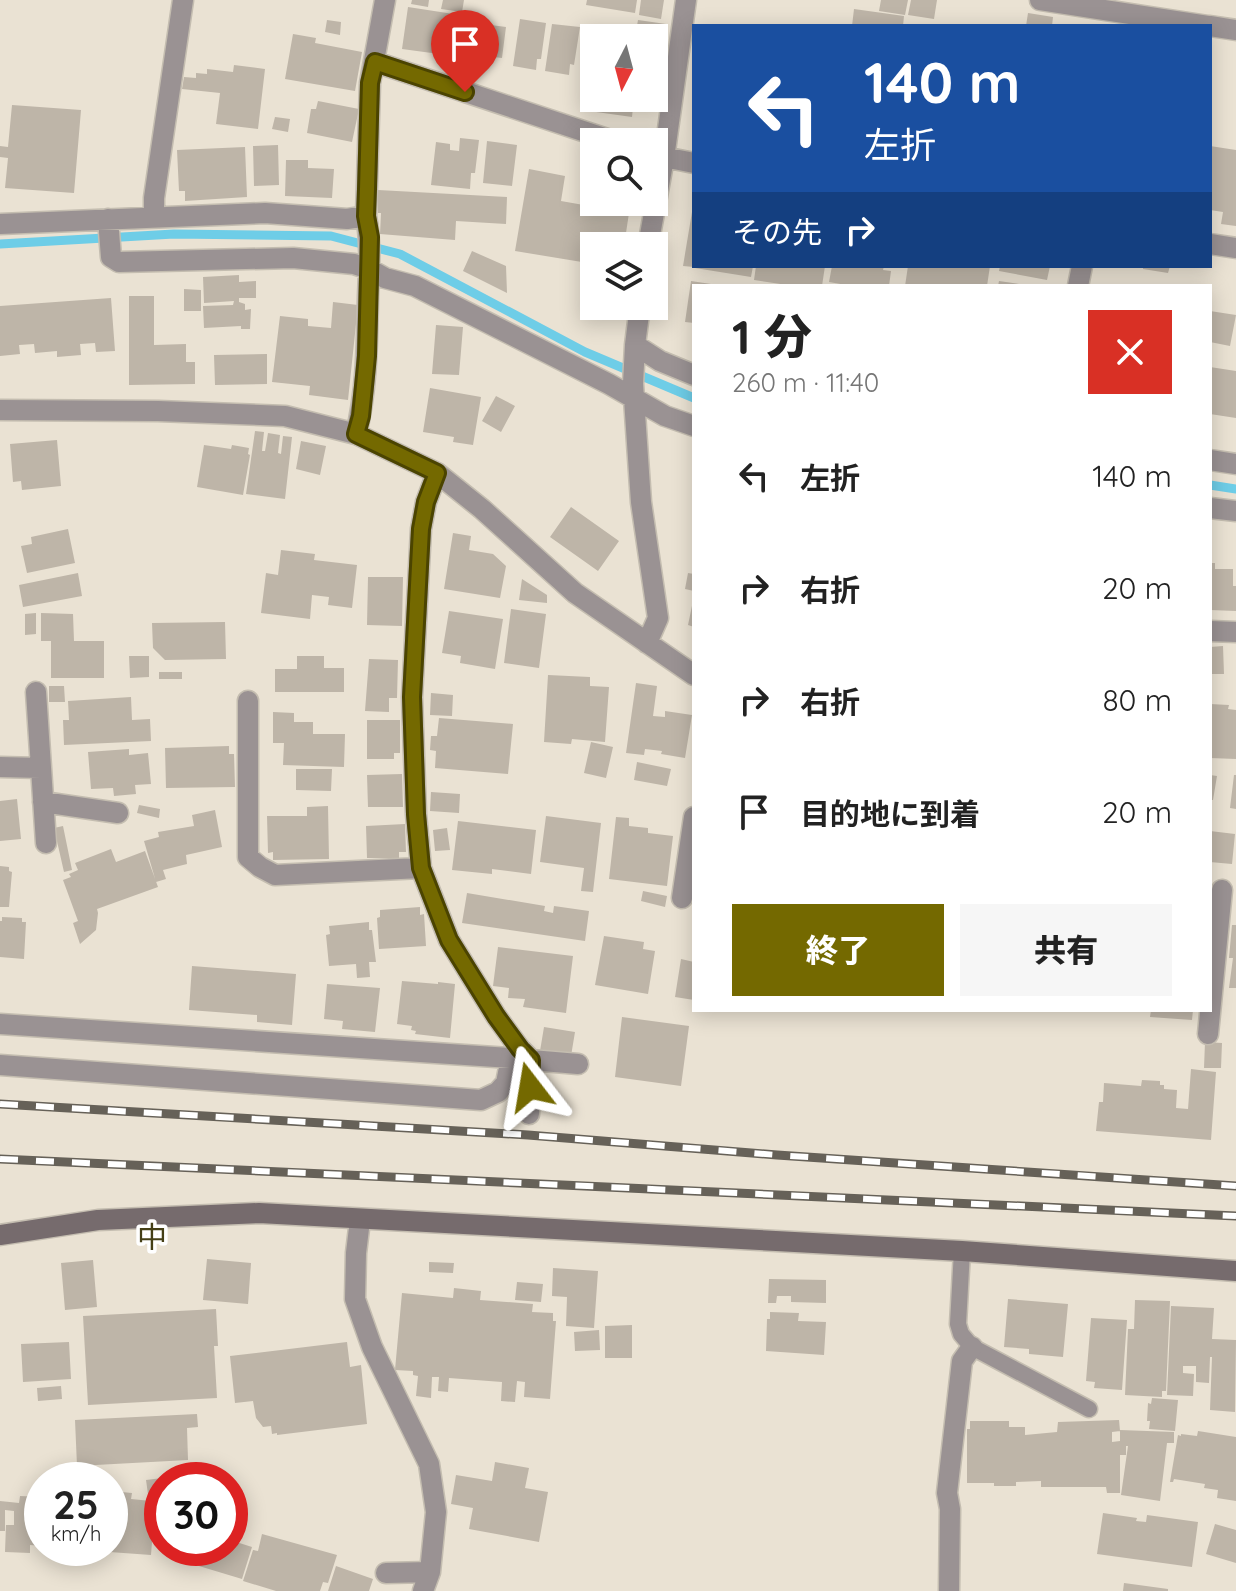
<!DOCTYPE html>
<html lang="ja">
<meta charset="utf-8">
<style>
body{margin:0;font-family:Quicksand,"Noto Sans JP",sans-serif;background:#f6f6f6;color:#222;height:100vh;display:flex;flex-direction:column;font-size:30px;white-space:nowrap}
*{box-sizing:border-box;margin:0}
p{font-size:26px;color:#767676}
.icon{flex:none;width:44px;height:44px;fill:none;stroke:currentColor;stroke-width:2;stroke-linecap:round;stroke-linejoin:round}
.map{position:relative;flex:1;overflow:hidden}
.details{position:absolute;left:692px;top:284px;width:520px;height:728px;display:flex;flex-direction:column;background:#fff;border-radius:0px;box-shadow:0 4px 20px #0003}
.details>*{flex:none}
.hud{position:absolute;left:692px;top:24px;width:520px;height:244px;border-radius:0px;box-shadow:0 4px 20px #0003;background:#1a4fa0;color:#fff;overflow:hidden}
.needle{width:52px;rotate:186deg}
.controls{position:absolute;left:580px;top:24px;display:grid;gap:16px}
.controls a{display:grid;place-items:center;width:88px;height:88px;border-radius:0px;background:#fff;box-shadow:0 4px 20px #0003;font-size:40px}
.speed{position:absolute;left:24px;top:1462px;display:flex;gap:16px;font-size:40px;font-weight:700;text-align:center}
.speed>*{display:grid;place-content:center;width:104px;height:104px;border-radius:50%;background:#fff;box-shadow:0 4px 20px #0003;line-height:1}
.speed small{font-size:20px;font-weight:400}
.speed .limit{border:12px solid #d22;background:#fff;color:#111}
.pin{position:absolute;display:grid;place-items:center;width:68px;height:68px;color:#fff;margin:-82px -34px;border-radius:50% 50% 50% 0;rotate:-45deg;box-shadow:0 0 8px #0007}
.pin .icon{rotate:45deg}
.me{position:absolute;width:88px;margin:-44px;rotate:346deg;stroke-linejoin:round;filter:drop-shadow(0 0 6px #0008)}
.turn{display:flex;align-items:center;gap:28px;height:168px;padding:0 40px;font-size:36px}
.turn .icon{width:104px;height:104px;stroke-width:2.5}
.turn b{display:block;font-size:56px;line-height:68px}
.then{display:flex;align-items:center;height:76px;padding:0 40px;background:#0003;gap:16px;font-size:30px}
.round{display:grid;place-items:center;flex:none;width:84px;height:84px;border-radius:0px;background:#f6f6f6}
.summary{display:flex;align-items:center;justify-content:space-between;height:136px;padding:0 40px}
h1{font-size:48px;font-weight:800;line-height:60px}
.action{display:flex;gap:16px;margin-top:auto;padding:16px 40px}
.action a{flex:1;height:92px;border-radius:0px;background:#746900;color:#fff;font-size:32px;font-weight:800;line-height:92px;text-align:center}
.action a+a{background:#f6f6f6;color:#222}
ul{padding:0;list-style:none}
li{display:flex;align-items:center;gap:24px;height:112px;padding:0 40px}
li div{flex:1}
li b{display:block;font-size:30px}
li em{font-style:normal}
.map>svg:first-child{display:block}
</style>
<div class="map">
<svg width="1236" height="1591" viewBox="0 0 1236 1591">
<rect width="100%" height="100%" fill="#eae2d3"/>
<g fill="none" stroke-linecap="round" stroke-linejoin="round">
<path stroke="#6ecde7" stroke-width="9" d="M0 244 174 234 331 236 400 254 585 352 694 398
M1210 485 1236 489"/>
</g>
<path fill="#beb5a8" d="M412 0H429L428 7 411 4Z
M443 0H464L462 12 441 9Z
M587 0H637L635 13 586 5Z
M641 0H664L661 19 639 15Z
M881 0H908L905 15 879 11Z
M911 0H937L934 19 908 15Z
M408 7 460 15 454 56 402 49Z
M854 9 904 16 903 26H852Z
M1028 13 1053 17 1052 26H1026Z
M520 19 546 23 541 59H537L536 70 513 66Z
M327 20 341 22 340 35 325 32Z
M638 20 666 24 661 56 654 55V38L635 37Z
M468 22 506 27 502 58 485 56 484 65 462 63Z
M552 24 580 27 574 65 570 64 569 75 545 71Z
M293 34 316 38 315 43 362 52 355 91 285 79Z
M234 65 265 69 258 129 216 124 220 93 182 89 184 77 196 78V73L207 74V69L233 72Z
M592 90H594V98H634L632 117 589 111Z
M318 101 359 109 352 142 307 133 311 109H316Z
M12 105 81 110 74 193 5 188 8 158 0 157V146L8 147Z
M275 117 290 119 288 132 272 129Z
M460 138 479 140 475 173H471L470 189 431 185 436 142 450 144V150L459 151Z
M487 141 517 145 512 186 483 183Z
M278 145 279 185 254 186 253 146Z
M1210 146 1236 150V226L1221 224 1223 212 1210 210Z
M245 147 247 197 185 201V191H179L177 150Z
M286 160H308V168L334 169 332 198 285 196Z
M529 169 565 176 561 201 629 213 624 246H594V264L515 251Z
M378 190 507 197 506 224 456 221 455 240 380 234 381 213H378Z
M692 212H694V267L683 266Z
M472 251 506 266 507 293 463 271Z
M695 266H753L751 277 695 268Z
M756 266H825L822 286H794L754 280Z
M832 266H884L883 270 891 271 889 286H852L829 282Z
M908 266H990L987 286H905Z
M1000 266H1050L1047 280 999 271Z
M1143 266H1170L1168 273 1143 269Z
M239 275V282L256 281V298H239V302L245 304V310L251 309 250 329H241V326L204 328 203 306 233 305 234 301 204 303 203 277Z
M691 281 711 284V286H694V323L685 322Z
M999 281 1019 284V286H998Z
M184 289 201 290V311H184Z
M129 296H154V345L186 344V362H195V384L129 385Z
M111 298 115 351 96 352 95 343 80 344 81 355 57 357V351L35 353 34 344 19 345 20 354 0 356V306Z
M333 302 358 305 348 400 309 395 310 386 272 382 280 316 308 319V326L331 328Z
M1210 311 1236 315 1230 346 1210 342Z
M436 325 463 327 459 375 432 374Z
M267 354V384L215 385 214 355Z
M1210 367 1236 371V418L1210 414Z
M430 388 481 397 473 445 453 442 454 437 423 432Z
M496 396 515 406 501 432 482 421Z
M255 431 264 432 262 451H265L268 433 280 435 278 453 281 454 283 436 292 437 285 499 246 494Z
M57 440 61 486 22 490 21 481 13 482 10 444Z
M301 441 326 446 320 475 296 469Z
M204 445 231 449 232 445 249 448 248 454 250 455 243 495 197 487Z
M571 507 619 541 598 571 550 537Z
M68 529 75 563 27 573 21 546 32 544 31 537Z
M453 533 471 536 469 550 493 554 506 566 500 598 444 589Z
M281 550 315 554 314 560 357 565 352 608 328 605 329 597 312 595 310 619 261 613 266 573 278 575Z
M1210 563H1215V569H1233V586H1236V611L1210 610Z
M78 573 82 596 23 607 19 585Z
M688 573 694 574V591L685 589Z
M368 577H403L402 626 367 625Z
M522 579 547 595V603L519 600Z
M693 601H694V627L688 625Z
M511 609 546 614 539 668 504 663Z
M449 611 503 619 495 669 460 663 461 656 442 653Z
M36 613V634L25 635V614Z
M41 613 73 614 74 641H104V678H51V641H41Z
M225 622 226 659 165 660 153 648 152 623Z
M1223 646 1224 674H1210V647Z
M129 656H149V677L130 678Z
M297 656H324V668H344V692H275V669H297Z
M369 659 398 660 397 698H389V712L365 711Z
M159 672H182V679H159Z
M548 675 590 677V686L609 687 605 742 572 739 571 744 544 742Z
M636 683 657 686 653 716 665 717V711L692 715 685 758 661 754 662 751 645 749 644 755 626 753Z
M49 686H64L65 702H49Z
M431 693 453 695 452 716 430 715Z
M131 697 132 720 150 719 151 741 64 745 63 720H69L68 701Z
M1210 704 1229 705 1228 709 1236 710V759L1210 758Z
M273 712 294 713V722H313V734H345L344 767 283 765 284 743H273Z
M439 718 513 724 508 774 435 768 436 751 430 750 431 736H437Z
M367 720H400V753H394V759H367Z
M591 742 613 747 606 778 584 773Z
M229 746V754H234L235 787 166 788 165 748Z
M129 749V755L148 753 151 784 135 785 136 794 114 796 113 788 91 789 88 752Z
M637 762 671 769 667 786 634 780Z
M296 769H332L331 791 296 790Z
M402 774 403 807H368L367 775Z
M1210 775 1217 776 1213 800H1210Z
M1234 775H1236V809L1230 808Z
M431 792 460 794 459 813 430 811Z
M17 799 21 839 0 841V801Z
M139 805 160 809 159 818 137 813Z
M328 806 329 859 273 860V852L268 853 267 816H307V807Z
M215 810 222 847 186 855 187 864 163 870 166 879 156 882 144 841 159 837 158 832 194 826 192 815Z
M546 816 601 823 593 892 581 891 584 868 540 862Z
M616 817 629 818V826L648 828V833L673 836 667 886 609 879Z
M458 821 536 830 531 874 492 869V874L452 870Z
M405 824 406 852H399V858H367L366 826Z
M63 826 72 870 64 872 54 828Z
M447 828 450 850 435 851 433 830Z
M1210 831 1235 834 1232 864 1210 862Z
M111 849 116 862 145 851 158 887 97 909 98 913 96 930 80 944 73 923 78 921 63 880 71 877 69 874 78 870 75 863Z
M0 866 9 867V871L12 872 9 907H0Z
M643 891 667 896 665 907 641 901Z
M467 893 545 906 544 911 553 913 554 906 589 911 585 941 462 923Z
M420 907V915L424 914 426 946 379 949 377 918 380 917V910Z
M2 917 22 918V922H26L24 959 0 957V921H2Z
M369 922V930H372L376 962H369L370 977 357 978 356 964 329 966 326 935 330 934 329 926Z
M1232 925H1236V988H1229L1233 958H1229Z
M604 936 644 942 643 949 655 951 648 994 595 985Z
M498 947 573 956 566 1013 523 1007 525 999 508 998 509 988 493 986Z
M681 959 694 962V1000L675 997Z
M192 966 296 974 292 1025 257 1022V1015L189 1010Z
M402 981 438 984V982L455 984 450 1038 415 1034 416 1031 411 1030 412 1026 397 1024Z
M327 984 380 988 375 1032 342 1029 343 1021 324 1019Z
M1151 1010H1193L1192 1020 1150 1017Z
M622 1017 689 1026 681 1086 615 1077Z
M544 1027 575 1032 571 1056 540 1051Z
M1205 1042 1222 1043 1221 1068H1204Z
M1191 1069 1216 1072 1211 1140 1096 1131 1099 1102H1103L1104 1083 1141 1086 1142 1080 1160 1081V1085H1164V1089L1177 1090 1176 1108 1188 1109Z
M207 1259 251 1263 248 1304 203 1300Z
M93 1260 97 1307 65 1310 61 1263Z
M429 1262 454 1263 453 1273 429 1272Z
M553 1268 598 1271 594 1328 566 1326 567 1297 552 1296Z
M769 1279 826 1280V1303L791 1302V1296H777L776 1303H768Z
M517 1282 543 1284 541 1302 515 1300Z
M454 1288 481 1291 480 1300 533 1304 532 1312 553 1313V1321H556L550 1399 524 1397 525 1382 517 1381 515 1402 501 1401 502 1382 449 1378 448 1392 438 1391 439 1377H432L431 1398 416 1396 418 1376 413 1375V1371L395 1370 402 1293 453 1298Z
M1008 1299 1068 1304 1063 1357 1029 1354V1349L1004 1347Z
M1135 1300 1170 1301 1166 1391H1162V1397L1125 1395 1128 1329H1134Z
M1171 1306 1214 1308 1212 1339 1236 1340 1235 1412 1210 1410 1212 1357H1210L1209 1383 1196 1382V1366H1183V1373L1194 1374 1193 1396 1167 1395Z
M216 1309 218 1346H214L217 1398 88 1405 83 1316Z
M770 1312 799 1313 798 1321 826 1322 824 1355 766 1351 767 1319H770Z
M1091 1318 1127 1320 1122 1390 1094 1388 1095 1382 1086 1381Z
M632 1325V1358H605V1326Z
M599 1330 600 1350 575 1351 574 1332Z
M69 1342 71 1379 23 1382 21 1344Z
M347 1342 350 1367 361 1365 367 1424 277 1435V1433L272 1434 271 1426 263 1427 256 1418 253 1401 235 1403 230 1356Z
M61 1386 62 1399 38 1401 37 1388Z
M1152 1398 1178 1400 1175 1431 1149 1429 1150 1421H1147L1148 1403 1151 1404Z
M197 1414 198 1427 187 1428 188 1460 77 1466 75 1420Z
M1119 1420 1120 1431 1112 1432V1442L1120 1441V1430L1174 1432V1443H1167L1160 1501 1121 1495 1128 1446H1126V1455H1120V1493H1107L1106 1487H1041V1481L1016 1482V1486H994V1483H967V1429H970V1421H1009V1427H1025V1435L1057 1432 1058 1422Z
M1198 1431 1236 1437V1501L1217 1498 1218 1490 1204 1488 1205 1484 1174 1479 1173 1482H1170L1178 1435 1181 1436V1434L1197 1436Z
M495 1462 529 1468 525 1488 548 1492 539 1542 469 1529 473 1508 451 1504 456 1475 492 1481Z
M48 1476H69L68 1480H48Z
M162 1478V1499L149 1501 146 1480Z
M111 1491 132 1493 131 1499 151 1501V1504H155L151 1555 82 1550V1548H110Z
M20 1496 41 1497V1502H42V1546L30 1545V1553L5 1552 6 1525H14V1511L5 1510V1531H0V1501L19 1503Z
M1103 1513 1137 1518 1136 1521 1146 1522 1147 1515 1198 1522 1192 1567 1097 1554Z
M1215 1524 1236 1530V1563L1206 1554Z
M262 1534 337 1555 328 1583 323 1582 320 1591H276L243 1581 253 1550 258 1551Z
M230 1540 252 1547 242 1579 179 1560 183 1548H230Z
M336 1566 373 1579 369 1591H328Z
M1124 1583 1168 1589V1591H1123Z"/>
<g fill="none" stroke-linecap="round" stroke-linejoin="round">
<defs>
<path id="lane" d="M962 1251 958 1324 961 1334 972 1347 1089 1409"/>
<path id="street" d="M1040 0 1208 26
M1210 26 1236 30
M375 62 616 142
M654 155 694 163
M154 217V198L183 0
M108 219 111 257 119 262 293 258 354 264 369 269 385 278 415 286 609 384 665 416 694 426
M0 224 265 213 347 219 366 216
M1210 244 1236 248
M648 246 664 158 686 0
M1078 286 1082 266
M640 306 635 345 633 384 641 502 658 618 647 643
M635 345 660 361 694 375
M0 410 158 411 285 416 356 434 437 473 482 509 575 593 694 675
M356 434C367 389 367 343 368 297 369 269 371 243 366 216L370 83 385 0
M1210 460 1236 464
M437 473 426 502 421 529 412 697 416 814 421 868 449 940 496 1016 520 1049 531 1060 578 1064
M1210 508 1236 511
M1210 631 1236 632
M36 692 46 843
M248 701V857L260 867 275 875 421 868
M0 767 41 768
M43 802 118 813
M682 898 694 817
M0 1024 511 1058
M1208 1034 1222 890
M0 1065 481 1100 498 1092 506 1083 511 1058 520 1049
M529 1114 531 1060
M360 1220 356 1253 355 1299 372 1347 429 1464 436 1512 430 1572 423 1591
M386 1573 430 1572
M949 1591 950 1509 947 1493 962 1361 972 1347"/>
<path id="secondary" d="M0 1235 98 1220 259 1213 962 1251 1236 1271"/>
</defs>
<use href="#lane" stroke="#c4bdb0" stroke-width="19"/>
<use href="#street" stroke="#c4bdb0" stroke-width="23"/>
<use href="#secondary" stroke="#c4bdb0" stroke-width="23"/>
<use href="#lane" stroke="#9a9293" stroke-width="16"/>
<use href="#street" stroke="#9a9293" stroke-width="20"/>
<use href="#secondary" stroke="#766b6d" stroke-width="20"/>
<defs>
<path id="rail" d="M0 1104 528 1135 777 1155 1236 1186
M0 1159 1236 1216"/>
</defs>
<use href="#rail" stroke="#666158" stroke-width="9"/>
<use href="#rail" stroke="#fff" stroke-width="6" stroke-dasharray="18" stroke-linecap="butt"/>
</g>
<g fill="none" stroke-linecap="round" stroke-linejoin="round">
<defs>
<path id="route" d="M465 92 375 62 370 83 367 189 366 216 370 237 367 356 361 416 356 434 437 473 426 502 421 529 412 697 416 814 421 868 449 940 496 1016 520 1049 531 1060 530 1087"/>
</defs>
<use href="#route" stroke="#4b4400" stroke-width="20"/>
<use href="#route" stroke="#746900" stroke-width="14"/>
</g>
<g text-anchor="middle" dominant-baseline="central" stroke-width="7" stroke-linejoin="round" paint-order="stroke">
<g font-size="30" fill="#453f16" stroke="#fff">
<text x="152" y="1237">中</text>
</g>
</g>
</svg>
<div class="controls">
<a><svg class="needle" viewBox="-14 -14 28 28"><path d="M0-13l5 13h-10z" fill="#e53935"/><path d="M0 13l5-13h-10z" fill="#767676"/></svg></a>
<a><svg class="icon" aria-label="search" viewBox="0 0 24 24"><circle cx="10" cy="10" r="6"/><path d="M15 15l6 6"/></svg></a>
<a><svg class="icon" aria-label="layers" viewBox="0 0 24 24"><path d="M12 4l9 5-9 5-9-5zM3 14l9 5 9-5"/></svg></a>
</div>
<div class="speed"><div>25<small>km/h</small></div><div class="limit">30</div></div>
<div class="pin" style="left:465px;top:92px;background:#d93025"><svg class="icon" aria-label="arrive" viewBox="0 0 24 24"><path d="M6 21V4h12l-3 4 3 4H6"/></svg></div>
<svg class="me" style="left:530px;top:1087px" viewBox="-20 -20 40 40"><path d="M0-17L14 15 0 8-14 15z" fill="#746900" stroke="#fff" stroke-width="4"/></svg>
<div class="hud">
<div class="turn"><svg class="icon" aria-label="left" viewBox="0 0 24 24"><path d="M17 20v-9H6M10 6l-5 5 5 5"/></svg><div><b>140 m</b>左折</div></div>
<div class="then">その先<svg class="icon" aria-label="right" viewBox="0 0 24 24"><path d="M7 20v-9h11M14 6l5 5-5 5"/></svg></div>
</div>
<section class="details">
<div class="summary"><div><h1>1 分</h1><p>260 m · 11:40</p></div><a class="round" style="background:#d93025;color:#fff"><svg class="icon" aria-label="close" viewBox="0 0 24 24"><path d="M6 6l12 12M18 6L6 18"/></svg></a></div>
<ul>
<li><svg class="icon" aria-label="left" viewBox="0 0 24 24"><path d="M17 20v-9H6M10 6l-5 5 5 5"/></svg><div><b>左折</b></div><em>140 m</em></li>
<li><svg class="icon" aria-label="right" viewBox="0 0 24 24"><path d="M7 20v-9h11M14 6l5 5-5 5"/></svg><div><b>右折</b></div><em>20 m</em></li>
<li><svg class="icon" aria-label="right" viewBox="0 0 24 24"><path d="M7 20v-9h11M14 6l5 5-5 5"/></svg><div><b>右折</b></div><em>80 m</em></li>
<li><svg class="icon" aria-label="arrive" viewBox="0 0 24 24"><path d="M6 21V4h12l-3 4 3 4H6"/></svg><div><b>目的地に到着</b></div><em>20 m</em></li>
</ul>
<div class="action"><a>終了</a><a>共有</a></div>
</section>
</div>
